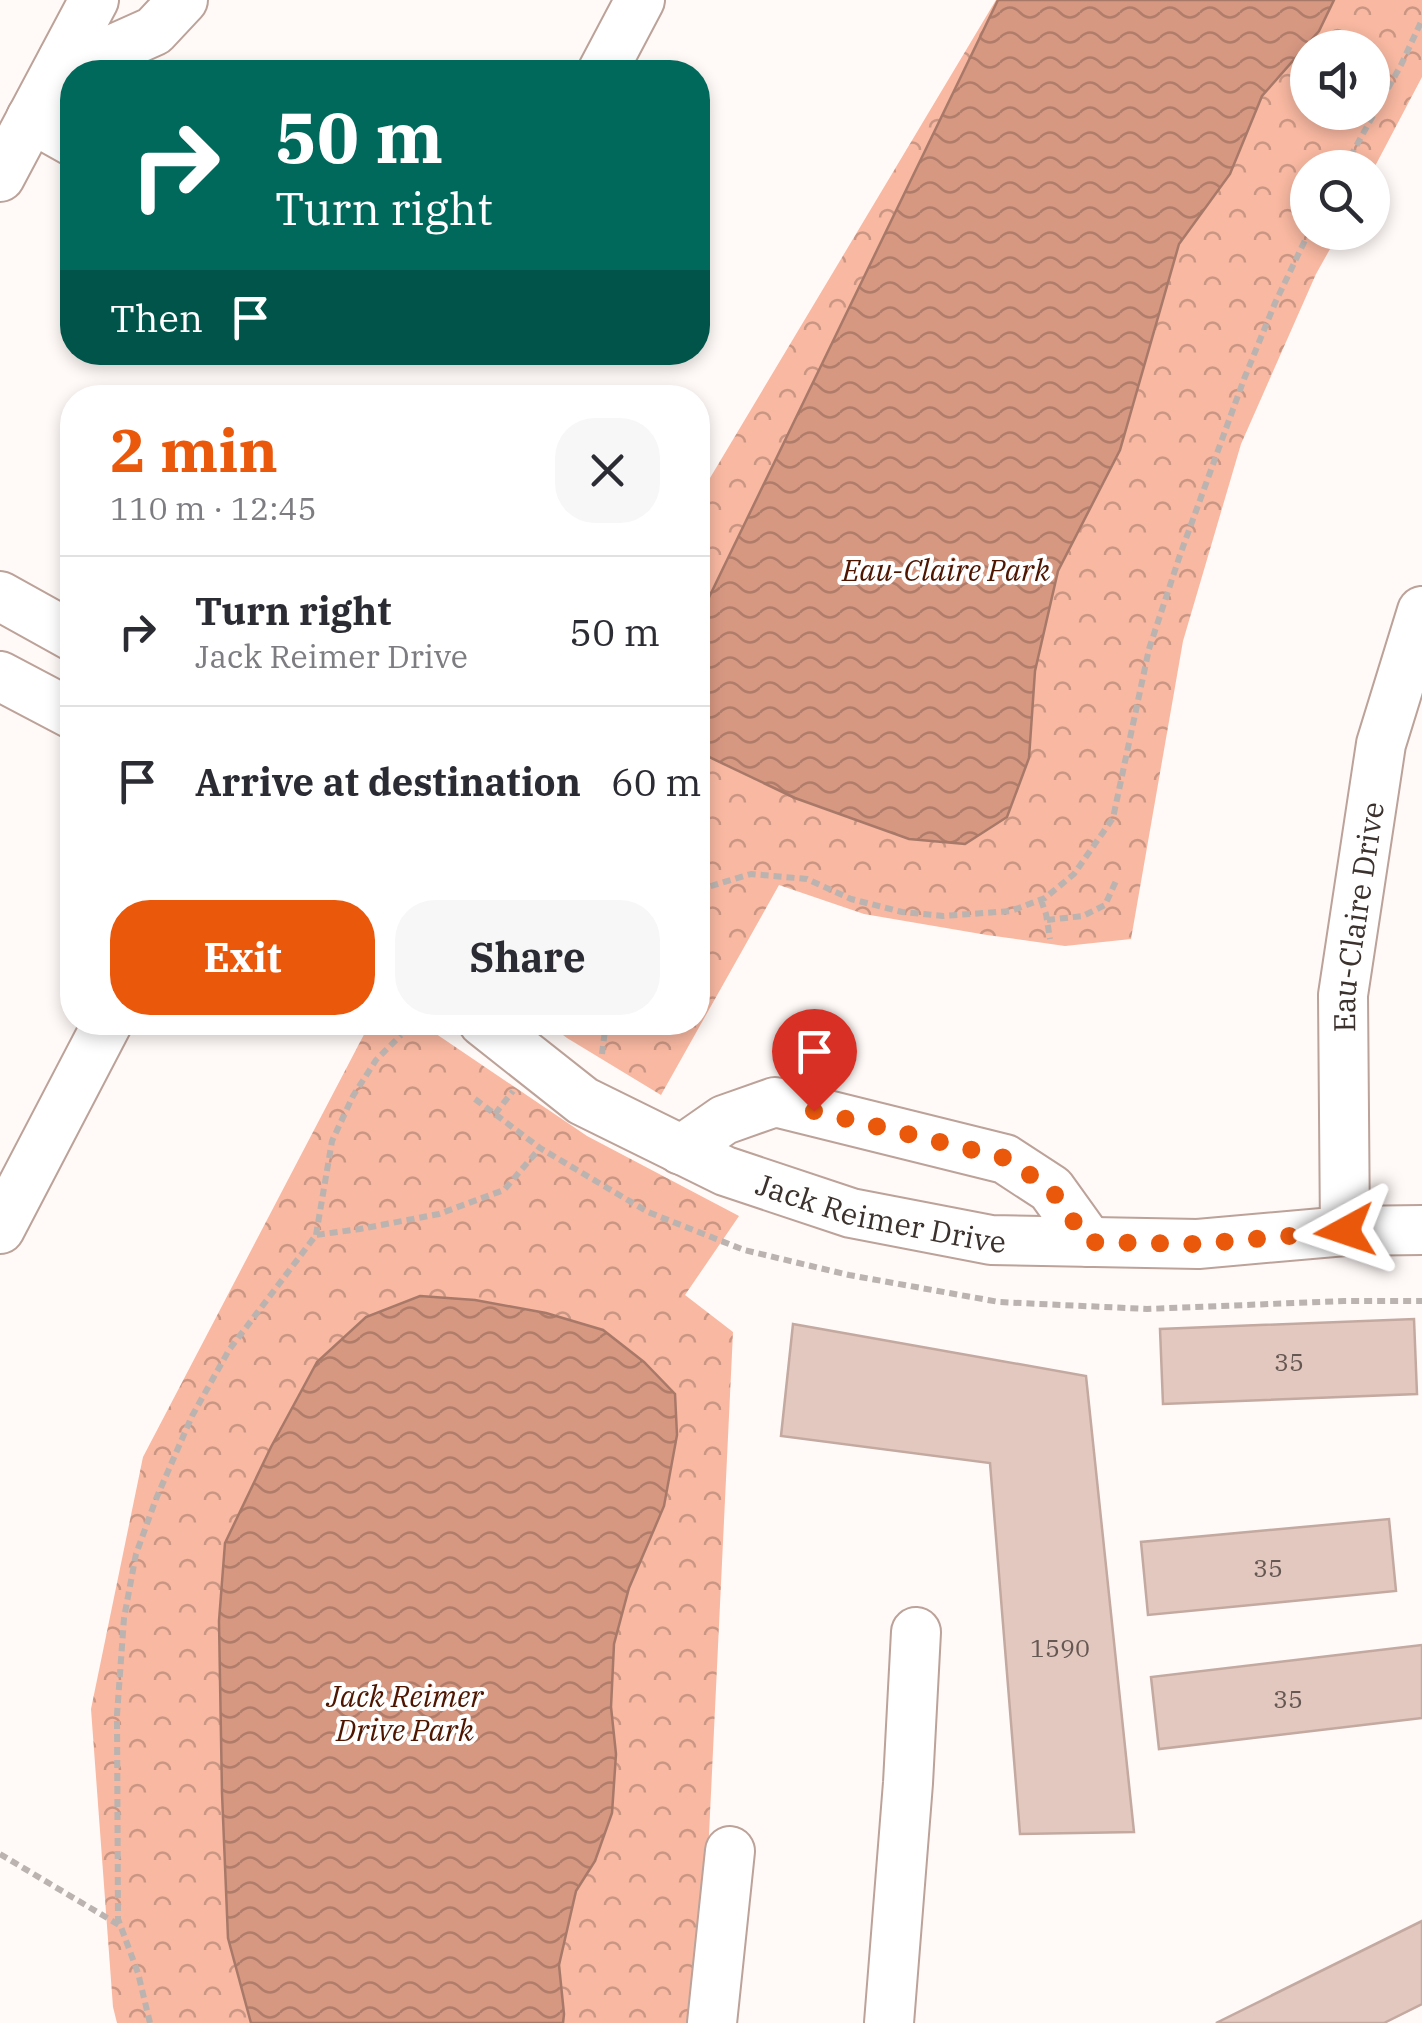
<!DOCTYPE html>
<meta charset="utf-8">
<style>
body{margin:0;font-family:"IBM Plex Serif",serif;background:#f7f7f7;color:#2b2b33;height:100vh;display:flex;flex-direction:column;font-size:38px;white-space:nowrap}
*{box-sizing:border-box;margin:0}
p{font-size:32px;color:#7c7c81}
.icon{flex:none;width:55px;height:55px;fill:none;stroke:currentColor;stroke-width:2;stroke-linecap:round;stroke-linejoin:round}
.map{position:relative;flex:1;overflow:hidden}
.side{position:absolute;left:60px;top:385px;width:650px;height:650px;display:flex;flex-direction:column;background:#fff;border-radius:40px;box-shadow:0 5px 15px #0003}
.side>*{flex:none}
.hud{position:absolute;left:60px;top:60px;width:650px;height:305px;border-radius:40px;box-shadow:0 5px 15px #0003;background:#00695c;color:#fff;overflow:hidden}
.controls{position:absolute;left:1290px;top:30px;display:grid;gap:20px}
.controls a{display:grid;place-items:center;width:100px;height:100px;border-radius:50%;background:#fff;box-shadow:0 5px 15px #0003;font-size:50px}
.pin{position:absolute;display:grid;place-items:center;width:85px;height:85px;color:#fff;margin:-102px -42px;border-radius:50% 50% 50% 0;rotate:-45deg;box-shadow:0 0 10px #0007}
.pin .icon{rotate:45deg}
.me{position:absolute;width:110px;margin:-55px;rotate:265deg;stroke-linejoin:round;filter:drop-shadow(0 0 8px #0008)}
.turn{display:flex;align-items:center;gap:35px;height:210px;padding:0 50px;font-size:45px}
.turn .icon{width:130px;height:130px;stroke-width:2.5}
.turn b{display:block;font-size:70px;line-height:85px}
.then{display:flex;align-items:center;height:95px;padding:0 50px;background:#0003;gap:20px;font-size:38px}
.round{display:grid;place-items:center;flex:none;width:105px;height:105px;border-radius:40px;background:#f7f7f7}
.headline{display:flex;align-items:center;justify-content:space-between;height:170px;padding:0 50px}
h1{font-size:60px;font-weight:800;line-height:75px;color:#ea580c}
.action{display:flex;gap:20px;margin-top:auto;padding:20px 50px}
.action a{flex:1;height:115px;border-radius:40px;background:#ea580c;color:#fff;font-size:40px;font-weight:800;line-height:115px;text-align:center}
.action a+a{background:#f7f7f7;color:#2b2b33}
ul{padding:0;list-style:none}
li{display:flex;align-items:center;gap:30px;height:150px;padding:0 50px;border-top:2px solid #e1e1e2}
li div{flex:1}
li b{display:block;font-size:38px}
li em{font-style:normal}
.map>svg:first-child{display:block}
</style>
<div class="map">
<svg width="1422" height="2023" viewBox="0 0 1422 2023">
<defs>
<pattern id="park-crowns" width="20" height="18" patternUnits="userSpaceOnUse" patternTransform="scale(2.5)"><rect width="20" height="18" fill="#f8b8a1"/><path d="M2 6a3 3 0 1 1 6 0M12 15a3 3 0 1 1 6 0" fill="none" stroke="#ca9684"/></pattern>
<pattern id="water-waves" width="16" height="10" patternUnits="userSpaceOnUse" patternTransform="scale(2.5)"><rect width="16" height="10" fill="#d79882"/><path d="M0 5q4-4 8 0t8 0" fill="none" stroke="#b07d6b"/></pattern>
</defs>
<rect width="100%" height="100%" fill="#fff9f7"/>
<path fill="url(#park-crowns)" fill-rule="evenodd" d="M996 0H1422V77L1373 170 1372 168H1308V232L1339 233 1316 274 1241 444 1183 641 1131 939 1065 946 987 935 864 914 779 885 661 1095 567 1038 547 1023 698 1022V498ZM1308 48H1372V112H1308Z
M370 1023H420L587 1136 739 1216 685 1295 733 1332 700 2023H117L113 2007 91 1709 143 1457Z"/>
<path fill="url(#water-waves)" stroke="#a87968" stroke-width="2.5" d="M998 0H1334L1319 31 1262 96 1230 174 1179 244 1120 450 1058 571 1035 671 1029 758 1007 817 965 844 909 839 795 798 707 756 698 748 699 618Z
M420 1296 475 1300 546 1313 603 1330 644 1362 675 1394 677 1435 664 1506 629 1588 614 1644 611 1707 616 1754 612 1813 595 1861 576 1891 559 1965 564 2014 563 2023H251L228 1938 222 1793 219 1621 225 1543 271 1447 317 1362 366 1317Z"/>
<path fill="#e3c8bf" stroke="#c3a9a0" stroke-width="2.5" d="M1414 1319 1417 1394 1163 1404 1160 1329Z
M793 1324 1086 1376 1134 1832 1020 1834 990 1463 781 1436Z
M1389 1519 1396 1591 1148 1615 1141 1542Z
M1422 1645V1718L1159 1749 1151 1677Z
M1422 1921V2004L1384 2023H1216Z"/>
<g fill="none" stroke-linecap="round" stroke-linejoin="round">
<defs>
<g id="minor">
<path d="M63 59 116 48 154 31 183 0"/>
<path d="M602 72 640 0"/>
<path d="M31 118 72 141"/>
<path d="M0 177 94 0"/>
<path d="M0 596 72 636"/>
<path d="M0 676 72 714"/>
<path id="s1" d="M483 1022 583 1101 725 1171 851 1213 991 1240 1198 1244 1345 1231 1422 1230"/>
<path d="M681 1150 724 1120 775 1102 1005 1159 1051 1189 1089 1242"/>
<path d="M0 1229 108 1022"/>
<path id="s2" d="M1345 1231 1343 995 1381 744 1422 611"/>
<path d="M712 2023 730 1851"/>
<path d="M889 2023 908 1783 916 1632"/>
</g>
</defs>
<use href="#minor" stroke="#bca299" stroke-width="52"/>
<path stroke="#bab3b0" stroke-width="6" stroke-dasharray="8 5" stroke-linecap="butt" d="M1344 168 1401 65 1422 20
M698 890 751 874 807 879 851 899 902 912 943 916 1011 911 1045 898 1074 874 1113 818 1149 649 1180 555 1244 379 1275 303 1309 232
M1041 900 1046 914 1050 939
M1047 920 1083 916 1105 905 1116 881
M602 1054 606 1022
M475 1099 540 1148 648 1212 744 1250 849 1275 999 1302 1147 1309 1344 1301H1422
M495 1114 513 1091
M316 1235 332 1141 353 1096 376 1060 401 1035
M0 1854 119 1925
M150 2023 138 1973 118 1919 117 1715 124 1618 136 1554 156 1499 192 1416 229 1350 316 1235 360 1229 439 1214 504 1190 540 1148"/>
<use href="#minor" stroke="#fff" stroke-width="48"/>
</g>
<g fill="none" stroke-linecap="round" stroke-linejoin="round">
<path stroke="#ea580c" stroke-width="18" stroke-dasharray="0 32.4" d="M814 1111 1005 1158 1051 1189 1088 1242 1198 1244 1345 1231"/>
</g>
<g text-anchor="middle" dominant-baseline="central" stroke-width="8" stroke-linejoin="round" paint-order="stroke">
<g font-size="25" fill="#655752">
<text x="1289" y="1361">35</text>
<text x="1268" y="1567">35</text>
<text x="1060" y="1647">1590</text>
<text x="1288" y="1698">35</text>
</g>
<g font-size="30" font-style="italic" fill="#4e1600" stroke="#fff">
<text x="946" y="569">Eau-Claire Park</text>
<text x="405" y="1695">Jack Reimer<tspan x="405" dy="34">Drive Park</tspan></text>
</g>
<g font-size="30" fill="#3b312d" stroke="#fff">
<text stroke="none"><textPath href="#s2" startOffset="315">Eau-Claire Drive</textPath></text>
<text stroke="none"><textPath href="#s1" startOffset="448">Jack Reimer Drive</textPath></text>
</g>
</g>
</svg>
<div class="controls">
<a><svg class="icon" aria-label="sound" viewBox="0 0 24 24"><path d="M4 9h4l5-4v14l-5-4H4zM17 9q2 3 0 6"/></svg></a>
<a><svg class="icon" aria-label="search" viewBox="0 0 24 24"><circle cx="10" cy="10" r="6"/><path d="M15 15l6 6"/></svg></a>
</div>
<div class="pin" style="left:814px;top:1111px;background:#d93025"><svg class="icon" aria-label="arrive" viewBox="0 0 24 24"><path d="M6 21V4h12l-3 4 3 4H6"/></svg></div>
<svg class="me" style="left:1345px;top:1231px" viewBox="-20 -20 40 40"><path d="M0-17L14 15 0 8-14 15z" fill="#ea580c" stroke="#fff" stroke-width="4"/></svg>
<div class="hud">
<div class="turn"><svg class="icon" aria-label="right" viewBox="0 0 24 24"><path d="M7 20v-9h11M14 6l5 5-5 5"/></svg><div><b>50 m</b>Turn right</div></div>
<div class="then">Then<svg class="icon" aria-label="arrive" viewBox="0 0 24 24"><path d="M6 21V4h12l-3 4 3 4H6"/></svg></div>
</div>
<section class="side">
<div class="headline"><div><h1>2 min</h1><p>110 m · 12:45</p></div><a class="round"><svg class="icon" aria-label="close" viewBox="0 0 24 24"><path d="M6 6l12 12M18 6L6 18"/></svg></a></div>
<ul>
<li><svg class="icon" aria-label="right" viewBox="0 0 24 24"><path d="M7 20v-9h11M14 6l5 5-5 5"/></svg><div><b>Turn right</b><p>Jack Reimer Drive</p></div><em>50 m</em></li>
<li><svg class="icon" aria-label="arrive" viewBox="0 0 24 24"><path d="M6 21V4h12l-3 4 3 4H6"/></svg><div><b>Arrive at destination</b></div><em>60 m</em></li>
</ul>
<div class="action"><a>Exit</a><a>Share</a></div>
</section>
</div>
